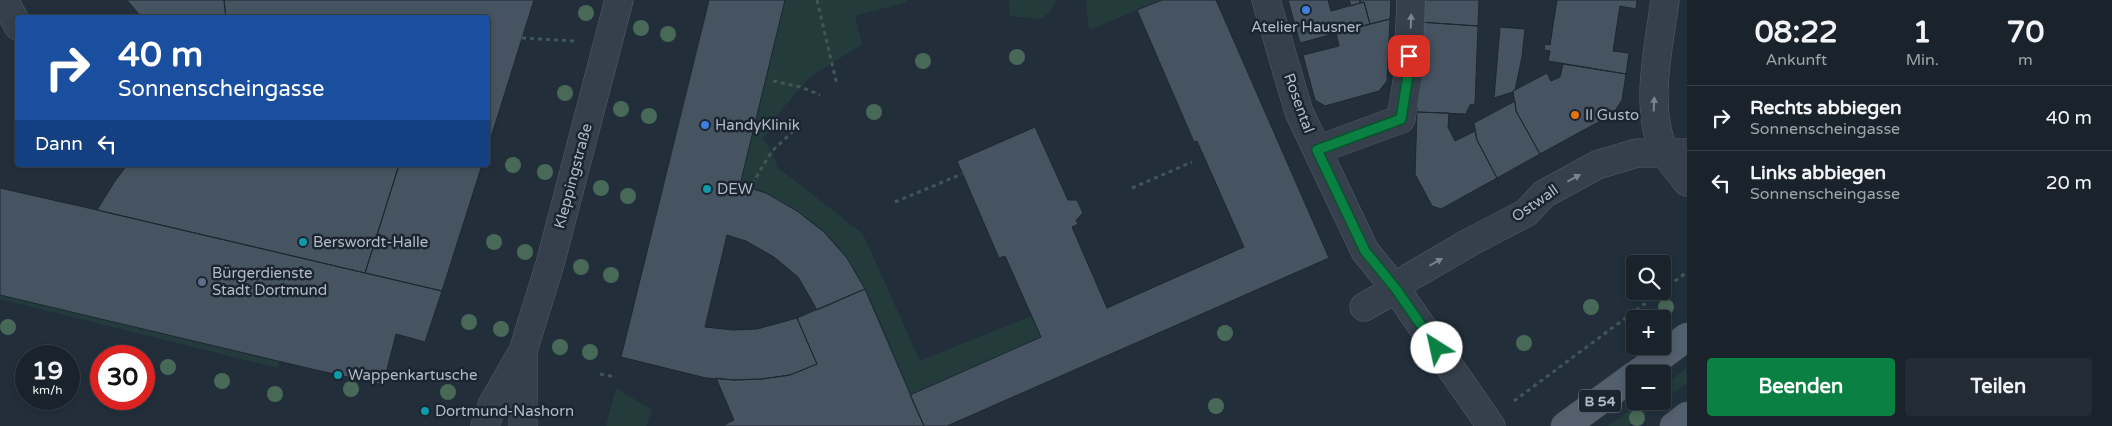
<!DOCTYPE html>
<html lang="de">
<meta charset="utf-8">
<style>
body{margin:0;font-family:"Varela Round",sans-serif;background:#232b34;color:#f1f3f6;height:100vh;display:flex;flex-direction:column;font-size:19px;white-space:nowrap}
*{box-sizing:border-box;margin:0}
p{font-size:16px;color:#9fa4a9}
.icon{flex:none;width:28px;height:28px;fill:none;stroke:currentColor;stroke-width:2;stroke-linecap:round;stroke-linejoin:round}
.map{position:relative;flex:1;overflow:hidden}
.side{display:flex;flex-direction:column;background:#1a232c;width:425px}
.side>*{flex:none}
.hud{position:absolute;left:15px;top:15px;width:475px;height:152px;border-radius:5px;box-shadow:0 2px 8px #0003,0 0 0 1px #384048;background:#1a4fa0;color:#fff;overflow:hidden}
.controls{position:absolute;left:1626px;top:255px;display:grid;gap:10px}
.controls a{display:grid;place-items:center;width:45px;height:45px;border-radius:5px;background:#1a232c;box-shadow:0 2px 8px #0003,0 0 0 1px #384048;font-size:25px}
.speed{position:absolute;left:15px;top:345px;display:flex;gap:10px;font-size:25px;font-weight:700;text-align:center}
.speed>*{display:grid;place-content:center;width:65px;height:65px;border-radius:50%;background:#1a232c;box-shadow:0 2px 8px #0003,0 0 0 1px #384048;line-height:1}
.speed small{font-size:12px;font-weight:400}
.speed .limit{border:8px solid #d22;background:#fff;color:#111}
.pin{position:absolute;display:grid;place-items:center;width:42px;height:42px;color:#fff;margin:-21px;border-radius:10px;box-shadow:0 2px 8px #0006}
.me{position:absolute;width:55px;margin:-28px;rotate:325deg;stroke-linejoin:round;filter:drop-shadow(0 0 4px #0008)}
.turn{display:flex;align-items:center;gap:18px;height:105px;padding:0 20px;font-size:22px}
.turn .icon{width:65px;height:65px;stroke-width:2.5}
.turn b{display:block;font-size:35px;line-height:42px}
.then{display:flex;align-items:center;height:48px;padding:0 20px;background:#0003;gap:10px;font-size:19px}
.eta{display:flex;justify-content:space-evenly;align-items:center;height:85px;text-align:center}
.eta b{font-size:30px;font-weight:700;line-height:35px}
.action{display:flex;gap:10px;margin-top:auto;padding:10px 20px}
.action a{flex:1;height:58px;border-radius:5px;background:#0b8043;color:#fff;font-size:20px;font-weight:700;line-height:58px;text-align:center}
.action a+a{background:#232b34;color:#f1f3f6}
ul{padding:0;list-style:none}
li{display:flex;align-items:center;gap:15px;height:65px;padding:0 20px;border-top:1px solid #384048}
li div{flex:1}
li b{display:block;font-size:19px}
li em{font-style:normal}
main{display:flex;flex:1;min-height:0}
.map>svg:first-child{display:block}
</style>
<main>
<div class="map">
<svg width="1687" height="426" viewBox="0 0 1687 426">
<rect width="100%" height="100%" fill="#222f3b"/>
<path fill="#243b3c" d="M785 0H907V2L855 16 862 44 809 78 783 108 763 139 772 151 777 167 863 234 920 361 1031 316 1041 337 910 395C891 350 875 301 848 259 824 222 781 198 740 185Z
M1009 0H1056L1049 13 1040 19 1010 16Z
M1086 0H1162L1089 30Z
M0 295 279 361 278 368 0 299Z
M1687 368V383L1629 426H1608L1642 401H1662L1663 386Z
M616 388 652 410 646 426H606Z"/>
<path fill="#465462" stroke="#1d2732" d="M127 0H224L226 18H142Z
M224 0H534L488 147V18H226Z
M709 0H785L740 185 766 193 797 211 824 232 847 258 865 289 817 310 798 277 774 257 746 241 727 235 705 327 733 330 757 329 797 318 817 364 790 375 762 379 734 380 706 378 621 357Z
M1162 0H1216L1329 258 947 426H924L910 395 1041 337 1005 256 999 258 957 161 1035 127 1068 200H1077L1083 213 1076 220 1078 224 1072 227 1107 308 1244 247 1197 141 1194 142 1137 10Z
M1288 0H1328L1331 11 1364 2 1370 24 1300 43Z
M1349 0H1360V3L1351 6Z
M1360 0H1391L1390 19 1370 24 1364 2 1360 3Z
M1420 0H1479L1478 26 1419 22Z
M1557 0H1637L1636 9 1620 6 1613 51 1629 53 1626 74 1548 61 1550 51 1544 50 1545 44 1550 45Z
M1390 19 1387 81 1379 91 1325 106 1315 100 1303 55 1339 46 1336 33Z
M1419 22 1478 26 1475 104 1470 105 1466 114 1417 112Z
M1500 27 1525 29 1522 57 1515 90 1513 92 1494 98Z
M1563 64 1626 74 1622 100 1613 114 1540 154 1516 111 1513 91 1547 73 1551 81 1560 77Z
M1515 101 1516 111 1540 154 1497 178 1477 140 1474 123Z
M1417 112 1449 113 1448 127 1455 141 1475 131 1477 140 1497 178 1441 209 1432 206 1415 174Z
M127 165H399L365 273 97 210 115 181Z
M399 165H482L442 291 365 273Z
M0 188 97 210 442 291 425 342 396 334 383 385 303 367 0 295Z
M865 289 924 426H722L734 420 716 378 734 380 762 379 790 375 817 364 797 318Z"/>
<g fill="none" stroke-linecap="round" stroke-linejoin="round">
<defs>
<path id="minor" d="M4 0 18 26
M1266 0 1299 112 1365 251 1396 289 1491 426
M1665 0C1659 46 1644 107 1664 151 1670 162 1680 172 1687 182
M1317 150 1401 119 1408 75 1411 0
M1364 307 1396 289 1410 277 1472 241 1526 213 1544 194 1597 165 1637 153H1687
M523 351V426
M485 426 492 405 523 351 550 264 619 0"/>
<path id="major" d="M1637 374 1687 337
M1565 426 1635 375
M1674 426 1687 416"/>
</defs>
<use href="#minor" stroke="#545e69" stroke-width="29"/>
<use href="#major" stroke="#424c57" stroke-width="29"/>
<path stroke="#3f5757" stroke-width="3" stroke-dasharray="4 4" stroke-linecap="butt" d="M817 0 837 85
M522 38 574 41
M773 81 801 87 820 95
M752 184 772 151 802 123
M1132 188 1192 162
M895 202 962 174
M1662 291 1687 272
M600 374 616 377
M1514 401 1662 291"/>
<use href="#minor" stroke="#36404c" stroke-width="28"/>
<use href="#major" stroke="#535f6c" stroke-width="28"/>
</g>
<g fill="#486958">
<circle cx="586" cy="13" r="8"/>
<circle cx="641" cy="28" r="8"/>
<circle cx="668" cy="34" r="8"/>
<circle cx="1017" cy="57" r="8"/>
<circle cx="923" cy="61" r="8"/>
<circle cx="565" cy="93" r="8"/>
<circle cx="621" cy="109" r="8"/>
<circle cx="874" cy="112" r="8"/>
<circle cx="649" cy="116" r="8"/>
<circle cx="513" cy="165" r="8"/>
<circle cx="545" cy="172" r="8"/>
<circle cx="601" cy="188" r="8"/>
<circle cx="628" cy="196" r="8"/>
<circle cx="494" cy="242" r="8"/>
<circle cx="525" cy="252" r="8"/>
<circle cx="581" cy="267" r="8"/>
<circle cx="611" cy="275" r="8"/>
<circle cx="1591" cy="307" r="8"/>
<circle cx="1666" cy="307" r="8"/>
<circle cx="469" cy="322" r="8"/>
<circle cx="8" cy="327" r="8"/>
<circle cx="501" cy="329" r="8"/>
<circle cx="1225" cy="333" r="8"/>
<circle cx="1524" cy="343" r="8"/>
<circle cx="560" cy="347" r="8"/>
<circle cx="590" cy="352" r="8"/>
<circle cx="168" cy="367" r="8"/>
<circle cx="222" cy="381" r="8"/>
<circle cx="351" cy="389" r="8"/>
<circle cx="448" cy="392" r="8"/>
<circle cx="275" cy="394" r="8"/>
<circle cx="1216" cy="406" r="8"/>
<circle cx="1637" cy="418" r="8"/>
</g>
<defs><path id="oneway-solid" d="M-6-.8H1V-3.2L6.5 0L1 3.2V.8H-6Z" transform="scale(1.25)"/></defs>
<g fill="#7a8490">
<use href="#oneway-solid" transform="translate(1411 21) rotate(-88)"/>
<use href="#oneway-solid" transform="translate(1654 104) rotate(-87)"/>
<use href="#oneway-solid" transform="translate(1574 178) rotate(-29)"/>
<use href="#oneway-solid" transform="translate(1436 262) rotate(-30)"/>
</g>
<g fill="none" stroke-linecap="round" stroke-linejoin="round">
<defs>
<path id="route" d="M1409 56 1408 75 1401 119 1317 150 1365 251 1396 289 1437 348"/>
</defs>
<use href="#route" stroke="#07532c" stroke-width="12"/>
<use href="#route" stroke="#0b8043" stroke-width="9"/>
</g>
<g fill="#3f7fe0" stroke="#1b2530" stroke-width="2">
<circle cx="1306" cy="10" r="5"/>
<circle cx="705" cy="125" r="5"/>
</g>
<circle fill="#e8710a" stroke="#1b2530" stroke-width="2" cx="1575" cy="115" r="5"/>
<g fill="#0f9aa8" stroke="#1b2530" stroke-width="2">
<circle cx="707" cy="189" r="5"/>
<circle cx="303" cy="242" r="5"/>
<circle cx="338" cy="375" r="5"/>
<circle cx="425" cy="411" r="5"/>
</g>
<circle fill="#5c6f8a" stroke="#1b2530" stroke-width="2" cx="202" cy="282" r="5"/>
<g text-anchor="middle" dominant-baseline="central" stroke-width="5" stroke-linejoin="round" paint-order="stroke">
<rect fill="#1b2530" stroke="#848e9a" stroke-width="1" x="1579" y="389.5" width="42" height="23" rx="4"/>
<g font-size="14" font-weight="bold" fill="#b1bbc7">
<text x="1600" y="401">B 54</text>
</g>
<g font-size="15" fill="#b1bbc7" stroke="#1b2530" text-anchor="start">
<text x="1306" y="27" text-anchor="middle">Atelier Hausner</text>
<text x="1585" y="115">Il Gusto</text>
<text x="715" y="125">HandyKlinik</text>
<text x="717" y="189">DEW</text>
<text x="313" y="242">Berswordt-Halle</text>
<text x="212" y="273">Bürgerdienste<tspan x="212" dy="17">Stadt Dortmund</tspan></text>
<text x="348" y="375">Wappenkartusche</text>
<text x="435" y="411">Dortmund-Nashorn</text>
</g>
<g font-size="15" fill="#b1bbc7" stroke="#1b2530">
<text transform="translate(1299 103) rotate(70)">Rosental</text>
<text transform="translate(573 176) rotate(-75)">Kleppingstraße</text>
<text transform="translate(1535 203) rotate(-35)">Ostwall</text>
</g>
</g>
</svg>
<div class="controls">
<a><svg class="icon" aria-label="search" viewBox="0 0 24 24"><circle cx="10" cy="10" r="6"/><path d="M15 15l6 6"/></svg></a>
<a>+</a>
<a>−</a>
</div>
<div class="speed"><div>19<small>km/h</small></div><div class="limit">30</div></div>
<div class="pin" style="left:1409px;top:56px;background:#d93025"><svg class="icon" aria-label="arrive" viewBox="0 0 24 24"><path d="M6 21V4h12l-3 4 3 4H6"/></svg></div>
<svg class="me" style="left:1437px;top:348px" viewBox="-20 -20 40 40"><circle r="19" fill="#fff"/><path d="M0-13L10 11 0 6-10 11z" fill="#0b8043"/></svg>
<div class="hud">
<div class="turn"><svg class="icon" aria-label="right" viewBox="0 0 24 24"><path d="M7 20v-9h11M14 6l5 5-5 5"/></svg><div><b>40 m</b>Sonnenscheingasse</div></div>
<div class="then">Dann<svg class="icon" aria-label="left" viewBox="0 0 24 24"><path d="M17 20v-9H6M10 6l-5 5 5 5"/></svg></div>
</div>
</div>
<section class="side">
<div class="eta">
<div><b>08:22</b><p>Ankunft</p></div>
<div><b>1</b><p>Min.</p></div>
<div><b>70</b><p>m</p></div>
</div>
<ul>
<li><svg class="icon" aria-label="right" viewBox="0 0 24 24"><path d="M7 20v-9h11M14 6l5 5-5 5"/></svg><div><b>Rechts abbiegen</b><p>Sonnenscheingasse</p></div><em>40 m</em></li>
<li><svg class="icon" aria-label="left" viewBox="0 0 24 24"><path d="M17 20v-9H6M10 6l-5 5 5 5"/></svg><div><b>Links abbiegen</b><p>Sonnenscheingasse</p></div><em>20 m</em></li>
</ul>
<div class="action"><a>Beenden</a><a>Teilen</a></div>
</section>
</main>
